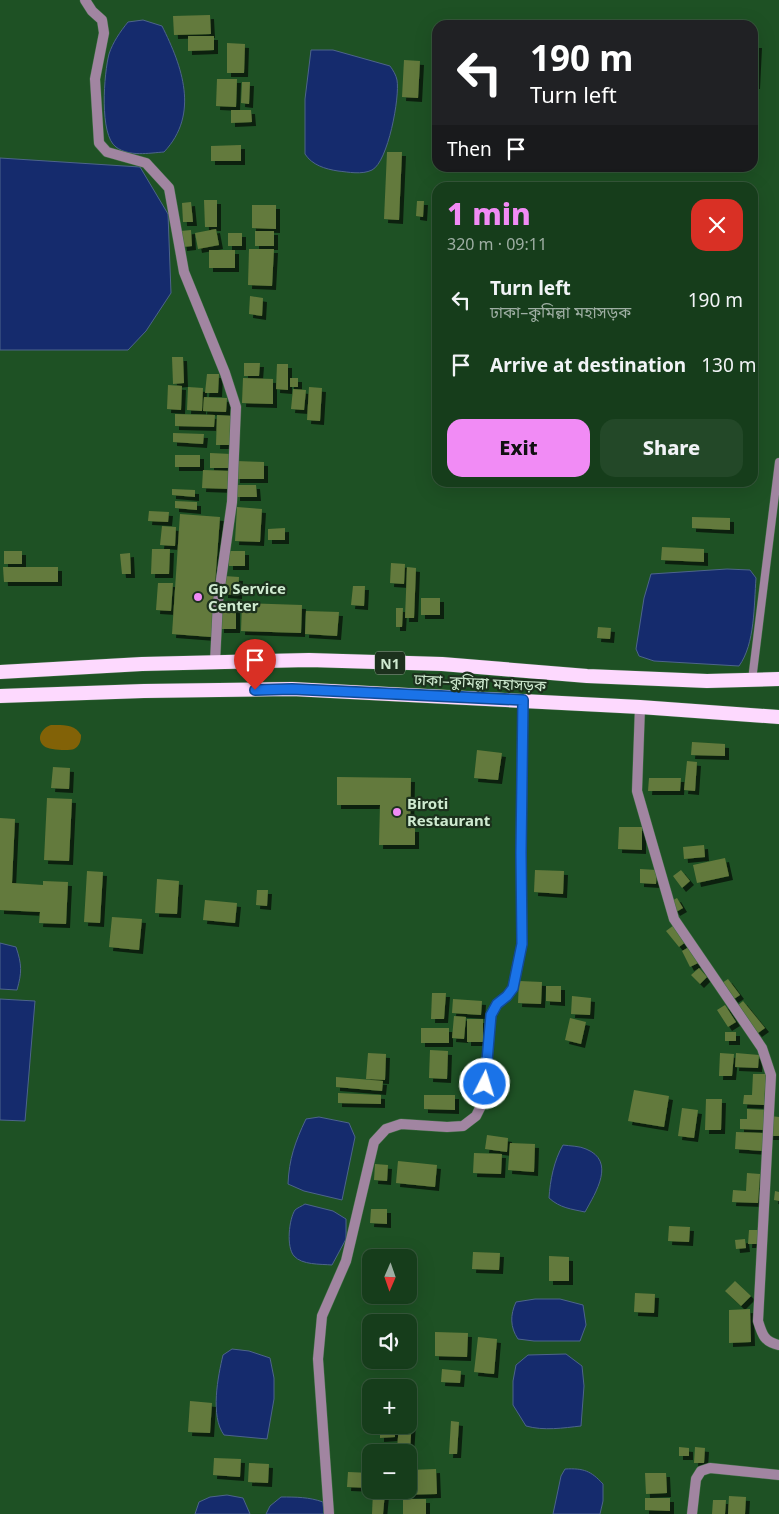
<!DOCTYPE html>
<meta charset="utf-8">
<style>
body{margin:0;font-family:"Noto Sans","Noto Sans Bengali",sans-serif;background:#234828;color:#f1f3f6;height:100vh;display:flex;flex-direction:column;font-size:19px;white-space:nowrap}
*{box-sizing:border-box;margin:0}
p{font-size:16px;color:#9eaea3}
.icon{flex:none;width:28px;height:28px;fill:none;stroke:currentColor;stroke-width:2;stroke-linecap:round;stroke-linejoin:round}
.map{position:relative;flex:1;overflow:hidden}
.side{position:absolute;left:432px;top:182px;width:326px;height:305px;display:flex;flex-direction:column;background:#163d1b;border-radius:15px;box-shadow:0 5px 20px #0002,0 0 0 1px #35563a}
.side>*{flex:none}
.guide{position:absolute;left:432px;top:20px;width:326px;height:152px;border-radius:15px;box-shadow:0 5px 20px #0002,0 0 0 1px #35563a;background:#202124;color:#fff;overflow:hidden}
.needle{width:32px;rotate:182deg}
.fabs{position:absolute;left:362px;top:1249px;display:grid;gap:10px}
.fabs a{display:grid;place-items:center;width:55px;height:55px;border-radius:10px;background:#163d1b;box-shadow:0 5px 20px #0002,0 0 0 1px #35563a;font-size:25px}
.pin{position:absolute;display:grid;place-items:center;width:42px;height:42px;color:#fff;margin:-51px -21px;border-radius:50% 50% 50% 0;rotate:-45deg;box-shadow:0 0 5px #0007}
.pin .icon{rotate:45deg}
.me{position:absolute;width:55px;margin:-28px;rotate:5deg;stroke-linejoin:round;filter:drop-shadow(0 0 4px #0008)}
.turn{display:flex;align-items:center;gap:18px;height:105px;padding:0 15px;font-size:22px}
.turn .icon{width:65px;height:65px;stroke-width:2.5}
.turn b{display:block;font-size:35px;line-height:42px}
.then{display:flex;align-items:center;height:48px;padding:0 15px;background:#0003;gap:10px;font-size:19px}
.round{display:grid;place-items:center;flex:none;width:52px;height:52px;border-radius:15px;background:#234828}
.head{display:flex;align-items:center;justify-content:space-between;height:85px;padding:0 15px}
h1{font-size:30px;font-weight:800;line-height:38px;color:#f18bf5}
.action{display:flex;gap:10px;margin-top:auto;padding:10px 15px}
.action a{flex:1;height:58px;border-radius:15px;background:#f18bf5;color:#111;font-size:20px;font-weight:800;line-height:58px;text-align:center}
.action a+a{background:#234828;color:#f1f3f6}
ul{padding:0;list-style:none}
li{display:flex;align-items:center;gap:15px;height:65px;padding:0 15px}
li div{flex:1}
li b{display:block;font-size:19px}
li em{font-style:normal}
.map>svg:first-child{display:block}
</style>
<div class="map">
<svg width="779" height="1514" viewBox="0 0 779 1514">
<defs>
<filter id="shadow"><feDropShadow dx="4" dy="4" stdDeviation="0" flood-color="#0009"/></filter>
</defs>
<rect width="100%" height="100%" fill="#1e5124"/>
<path fill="#826207" d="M51 725C63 725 75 724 81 735 81 740 80 746 74 749 69 751 48 750 44 746 35 738 43 727 51 725Z"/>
<path fill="#152b6d" stroke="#4d648b" d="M143 20 162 26C182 66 200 114 164 152 149 153 129 157 116 147 99 135 104 73 109 54 113 42 120 32 128 22Z
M311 50H333L390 66C393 70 396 75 397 80 400 97 388 162 372 170 362 175 348 172 338 171 325 169 312 165 305 154V99Z
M0 158 140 167 168 214 171 293 146 331 128 350H0Z
M727 569 750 570 756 578C754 605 755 644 739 666L654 661 639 656 636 649 644 598 651 574Z
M0 943 16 947C22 965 22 972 17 990L0 989Z
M0 999 35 1001 25 1121 0 1120Z
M319 1117 349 1123 355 1137 342 1200 304 1191 288 1184C289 1159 295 1142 306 1119Z
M563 1145C570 1146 580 1146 586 1149 616 1161 596 1192 585 1212 571 1209 560 1208 549 1198 550 1181 554 1160 563 1145Z
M305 1204 333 1211 346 1219V1239L332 1265C320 1264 302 1265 294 1256 286 1247 289 1219 295 1210 297 1208 302 1206 305 1204Z
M535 1299H560L583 1305 586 1325 580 1341H534L518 1339C510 1327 510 1315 516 1302Z
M232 1349 249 1351 270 1358 274 1378V1399L267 1439 224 1435C210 1416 218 1376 223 1355Z
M566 1354 582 1366 584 1386 581 1426C563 1428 544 1431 526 1426L513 1405V1381L516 1365 528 1355Z
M565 1469C584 1468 591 1471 603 1484V1501L600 1514H553L561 1476Z
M227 1495 243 1498 250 1514H195L199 1502 210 1497Z
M281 1497C296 1497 309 1497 323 1502L324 1514H266L270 1506Z"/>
<path fill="#647a3c" filter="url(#shadow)" d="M210 15 211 34 174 35 173 16Z
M188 36H214V50L188 51Z
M227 43 245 44 244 73H227Z
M754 44H758L756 85H754Z
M404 60 420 61 418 98 402 97Z
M217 79H237L236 107 216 106Z
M242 82H250L249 104 241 103Z
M231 110H251L252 122 231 123Z
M241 145V161H211V146Z
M387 152H402L399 220 384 219Z
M204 200H217V227H205Z
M417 201H424L423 217 416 216Z
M191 202 193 222H183L182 203Z
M252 205H276V229L252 228Z
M216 229 219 245 198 249 195 233Z
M191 230 192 246 183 247 181 231Z
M255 231H274V246H255Z
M228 233H242V246H228Z
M249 249H274L272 286 248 285Z
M209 250H235V268H209Z
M250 296 263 298 262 316 249 314Z
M172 357H183L184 383 173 384Z
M244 363H260L259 376H244Z
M277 364H288V390L276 389Z
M207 374H219L218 393H205Z
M243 378 273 379V404L242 403Z
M290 378H298V387H290Z
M168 385 182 386 181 410 167 409Z
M188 387 203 388 202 411 187 410Z
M309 387 322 388 320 421 307 420Z
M293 389 306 390 304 410 291 409Z
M204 397 227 398 226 412 203 411Z
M175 414 215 415 214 427 175 426Z
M217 415 233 416 232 445H216Z
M173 433 204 434 203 444 173 442Z
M210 453 231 454V468H210Z
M175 455H200V467H175Z
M236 461 264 462V479H236Z
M203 470 231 471 230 489 202 488Z
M236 485H256L257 497H236Z
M172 489 195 490V497L172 495Z
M175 501 197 502V510L175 508Z
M237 507 262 509 260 542 235 541Z
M149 511 169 512 168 522 148 521Z
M180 514 220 517 211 637 172 634Z
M692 517 730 518V530L692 528Z
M162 526 176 527 175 546 160 545Z
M285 528V540H268V529Z
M662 547 704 549V562L661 560Z
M152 549H170L169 574H151Z
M4 551H22V564H4Z
M229 551H245V566H229Z
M130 553 131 574H122L120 554Z
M391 563 405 564 404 584 390 583Z
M3 567H58V582H4Z
M407 567 416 568 414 618H405Z
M224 576 239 577 238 595 224 594Z
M158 583H173L171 611 156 610Z
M353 586H365L364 606 351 605Z
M421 598H440V615H421Z
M220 603 236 604V629H220Z
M242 603 302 605 301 633 241 631Z
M396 608H403L402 627H396Z
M306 611 339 612 337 636 305 634Z
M598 627 611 628 610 639 597 638Z
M692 742 725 744V756L691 755Z
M477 750 502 753 498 780 474 778Z
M687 761 697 762 695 791 684 790Z
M53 767 70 768 69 789 51 788Z
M337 777 411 778 410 828H415V845H379L380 805H337Z
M649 778H681L680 791H648Z
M47 798 72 799 69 861 44 860Z
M0 818 15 819 12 883 43 885V881L68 882 66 924 39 923 40 912 0 910Z
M619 827H642V850L618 849Z
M704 845 705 857 684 859 683 847Z
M725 858 729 876 697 883 693 865Z
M640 869 657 870 656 884 640 883Z
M535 870 564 871 563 894 534 892Z
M681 870 690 881 682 888 673 876Z
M87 871 103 872 100 923 84 922Z
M157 879 179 881 177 914 155 913Z
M257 890H268L267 906 256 905Z
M677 898 683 908 676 912 670 902Z
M205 900 237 903 235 923 203 920Z
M112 917 142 919 139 950 109 947Z
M674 925 687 941 679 947 666 931Z
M691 946 700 962 690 967 682 951Z
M699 968 707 977 700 984 691 975Z
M728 979 740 995 734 999 722 983Z
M519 981 542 982 541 1004 518 1003Z
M546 986H561V1002L546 1001Z
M432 993H446L444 1019H431Z
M572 996 591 998 590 1015 571 1014Z
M453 999 482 1001 481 1015 452 1013Z
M743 1001 765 1028 758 1033 736 1007Z
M725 1005 736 1022 728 1027 717 1010Z
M454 1016 466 1017 464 1039 452 1038Z
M570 1018 586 1022 581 1044 565 1040Z
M467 1019H483V1042H467Z
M421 1028H449V1043H421Z
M725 1032H736V1041H725Z
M430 1050 448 1051 447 1079 429 1078Z
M368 1053 386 1054 385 1080 366 1079Z
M720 1053 734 1054 732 1076H719Z
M736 1053 759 1055 758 1068 735 1067Z
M753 1074H766L764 1105 743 1104 744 1095H752Z
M336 1077 383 1081 382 1091 336 1087Z
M634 1090 669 1096 664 1127 628 1121Z
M338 1093 381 1095V1104L338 1103Z
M424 1095H455V1110L424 1109Z
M706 1099H722L721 1130H705Z
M682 1108 698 1110 694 1138 678 1136Z
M747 1109 767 1110 766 1130 740 1129V1119H747Z
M770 1116 779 1117V1136H768Z
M736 1132 764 1133 763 1151 735 1149Z
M487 1135 508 1138 507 1152 485 1149Z
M510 1143 535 1144 534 1172 508 1170Z
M474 1153 502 1154 501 1174 473 1173Z
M398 1161 437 1165 435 1187 396 1183Z
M375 1164 388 1165 387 1181 374 1180Z
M747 1173 760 1174 758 1203 732 1202 733 1190 746 1191Z
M775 1191 779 1192V1201L774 1200Z
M371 1209H387V1224L370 1223Z
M669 1226 690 1227 689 1242 668 1241Z
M749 1230H758L757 1244H748Z
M745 1239 746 1248 736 1249 735 1240Z
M473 1252 500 1253 499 1270 472 1269Z
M549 1256 569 1257V1281H549Z
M735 1281 751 1296 741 1306 725 1291Z
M635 1293 655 1294 654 1313 634 1312Z
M750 1309 751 1342 729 1343V1310Z
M435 1332 468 1333 467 1357 435 1356Z
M478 1337 497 1339 494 1374 474 1372Z
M442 1369 461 1371 460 1383 441 1382Z
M190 1401 212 1403 210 1433 188 1432Z
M409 1420H412L410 1450 397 1449 399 1425H409Z
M451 1421 459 1422 457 1454H449Z
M380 1425H395V1437L380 1438Z
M679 1447 689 1448V1456H679Z
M695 1447 705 1448 704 1463H694Z
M214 1458 241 1459 240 1477 213 1475Z
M249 1463 269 1464 268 1483 248 1482Z
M436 1469 437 1494 395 1495V1490H409V1470Z
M348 1472 371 1473V1488L347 1487Z
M645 1473H666L667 1493 646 1494Z
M373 1492 385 1493 383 1514H372Z
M729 1496 746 1497 745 1514H728Z
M645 1498H670V1511L645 1510Z
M403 1499H426V1514H403Z
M713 1500H726L725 1514H712Z"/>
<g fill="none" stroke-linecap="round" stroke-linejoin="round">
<defs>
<path id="service" d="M752 680 779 462"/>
<path id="minor" d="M85 0 92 11 102 20 104 33 95 79 99 143 107 152 146 163 169 188 184 272 225 373 236 407 232 502 218 601 215 662
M640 707 637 791 674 919 762 1048 771 1075 758 1321C762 1334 764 1342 779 1345
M329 1514 318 1359 322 1316 346 1261 374 1142 386 1129 401 1124 447 1127 463 1126 476 1116 483 1102 491 1015 497 1004 507 996 513 988 522 944 521 853 523 700
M692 1514 696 1479 701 1471 710 1468 779 1475"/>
<path id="trunk" d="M0 672 142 664 309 660 442 664 587 676 707 681 779 679
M0 696 144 691 292 689 640 707 779 717"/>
</defs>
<use href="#service" stroke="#3e6d43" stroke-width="9"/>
<use href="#minor" stroke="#3e6d43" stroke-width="11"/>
<use href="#trunk" stroke="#3e6d43" stroke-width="15"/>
<use href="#service" stroke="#a185a1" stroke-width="8"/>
<use href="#minor" stroke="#a185a1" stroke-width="10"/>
<use href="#trunk" stroke="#fdd9fe" stroke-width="14"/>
</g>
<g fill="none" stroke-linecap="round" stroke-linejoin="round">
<defs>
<path id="route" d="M255 690 292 689 523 700 521 853 522 944 513 988 507 996 497 1004 491 1015 485 1084"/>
</defs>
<use href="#route" stroke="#114b97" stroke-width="12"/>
<use href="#route" stroke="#1a73e8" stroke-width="9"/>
</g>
<g fill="#f18bf5" stroke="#1c311d" stroke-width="2">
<circle cx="198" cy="597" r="5"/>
<circle cx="397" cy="812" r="5"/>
</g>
<g text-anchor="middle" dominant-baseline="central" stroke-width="4.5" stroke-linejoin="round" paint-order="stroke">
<rect fill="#1c311d" stroke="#99b29a" stroke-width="1" x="375" y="651.5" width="30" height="23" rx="4"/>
<g font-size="14" font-weight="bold" fill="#cfead0">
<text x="390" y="663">N1</text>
</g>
<g font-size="15" font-weight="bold" fill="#cfead0" stroke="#1c311d" text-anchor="start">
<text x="208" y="588">Gp Service<tspan x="208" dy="17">Center</tspan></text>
<text x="407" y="803">Biroti<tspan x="407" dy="17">Restaurant</tspan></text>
</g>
<g font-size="15" fill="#cfead0" stroke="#1c311d">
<text transform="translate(480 682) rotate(3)">ঢাকা–কুমিল্লা মহাসড়ক</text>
</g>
</g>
</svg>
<div class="fabs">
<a><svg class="needle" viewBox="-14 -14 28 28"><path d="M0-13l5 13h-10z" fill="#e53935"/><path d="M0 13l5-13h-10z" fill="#9eaea3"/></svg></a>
<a><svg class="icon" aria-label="sound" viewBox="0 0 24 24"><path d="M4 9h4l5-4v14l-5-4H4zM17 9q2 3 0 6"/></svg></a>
<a>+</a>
<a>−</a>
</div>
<div class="pin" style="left:255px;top:690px;background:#d93025"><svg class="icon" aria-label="arrive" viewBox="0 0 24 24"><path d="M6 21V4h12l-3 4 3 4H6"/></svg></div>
<svg class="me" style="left:485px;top:1084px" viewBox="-20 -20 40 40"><circle r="17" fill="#1a73e8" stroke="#fff" stroke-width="3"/><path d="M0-11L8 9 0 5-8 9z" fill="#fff"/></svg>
<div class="guide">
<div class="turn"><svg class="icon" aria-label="left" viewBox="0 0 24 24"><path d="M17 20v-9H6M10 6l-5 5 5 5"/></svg><div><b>190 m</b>Turn left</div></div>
<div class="then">Then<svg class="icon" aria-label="arrive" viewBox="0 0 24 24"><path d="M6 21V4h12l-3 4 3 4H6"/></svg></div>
</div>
<section class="side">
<div class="head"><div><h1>1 min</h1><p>320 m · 09:11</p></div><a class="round" style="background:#d93025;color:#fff"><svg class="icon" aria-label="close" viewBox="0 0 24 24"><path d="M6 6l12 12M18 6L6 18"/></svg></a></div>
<ul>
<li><svg class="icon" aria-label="left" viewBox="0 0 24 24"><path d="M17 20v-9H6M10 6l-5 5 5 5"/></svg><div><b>Turn left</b><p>ঢাকা–কুমিল্লা মহাসড়ক</p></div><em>190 m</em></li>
<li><svg class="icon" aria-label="arrive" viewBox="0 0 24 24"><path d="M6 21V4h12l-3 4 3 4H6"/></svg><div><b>Arrive at destination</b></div><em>130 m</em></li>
</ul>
<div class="action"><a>Exit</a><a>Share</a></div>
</section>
</div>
